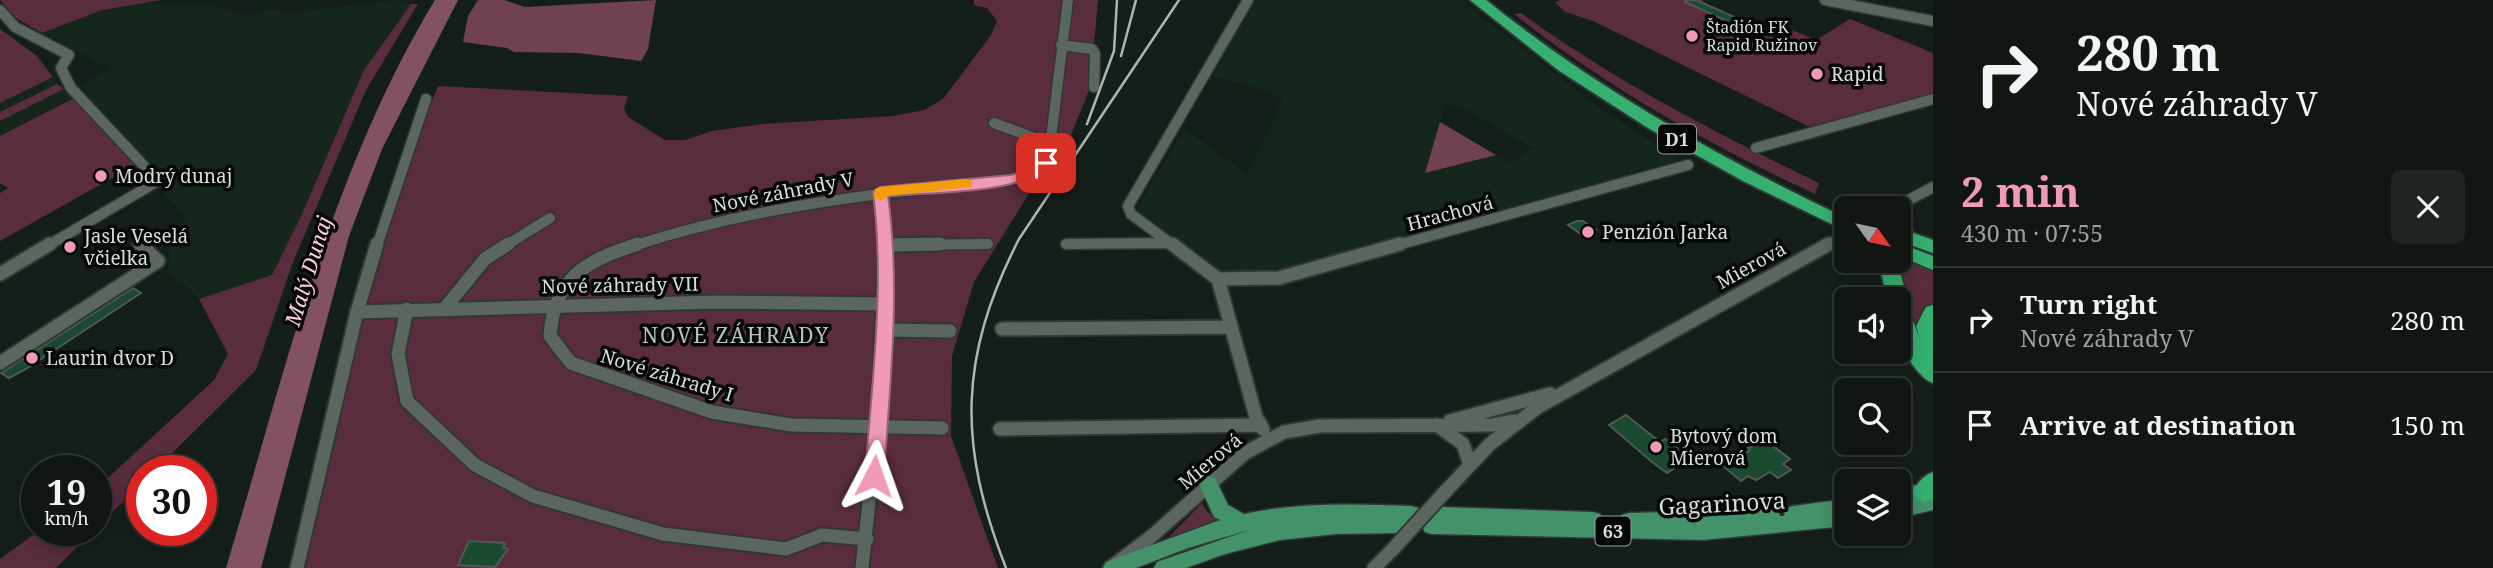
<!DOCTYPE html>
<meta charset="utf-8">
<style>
body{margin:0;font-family:"Noto Serif",serif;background:#1e2421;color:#f1f3f6;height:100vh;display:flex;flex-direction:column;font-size:26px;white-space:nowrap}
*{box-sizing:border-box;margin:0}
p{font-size:23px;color:#9c9fa0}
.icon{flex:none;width:38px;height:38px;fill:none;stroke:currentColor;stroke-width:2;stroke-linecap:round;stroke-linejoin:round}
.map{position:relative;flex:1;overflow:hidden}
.side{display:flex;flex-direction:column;background:#101713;width:560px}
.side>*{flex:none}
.banner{background:#101713;color:#f1f3f6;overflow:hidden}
.needle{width:46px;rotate:123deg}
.controls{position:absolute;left:1834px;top:196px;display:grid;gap:14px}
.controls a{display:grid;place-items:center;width:77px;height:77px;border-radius:10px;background:#101713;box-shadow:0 4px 18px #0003,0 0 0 2px #303633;font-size:35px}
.speed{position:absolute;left:21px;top:455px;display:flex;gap:14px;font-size:35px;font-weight:700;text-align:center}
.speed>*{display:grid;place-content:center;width:91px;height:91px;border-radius:50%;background:#101713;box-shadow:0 4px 18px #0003,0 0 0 2px #303633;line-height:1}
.speed small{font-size:18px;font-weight:400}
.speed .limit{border:10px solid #d22;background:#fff;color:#111}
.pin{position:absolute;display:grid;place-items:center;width:60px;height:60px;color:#fff;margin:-30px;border-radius:14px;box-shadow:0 4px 10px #0006}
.me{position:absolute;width:77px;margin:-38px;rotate:4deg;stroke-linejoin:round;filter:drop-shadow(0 0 5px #0008)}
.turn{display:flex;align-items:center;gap:24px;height:147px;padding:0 28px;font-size:32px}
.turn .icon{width:91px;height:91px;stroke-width:2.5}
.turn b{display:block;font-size:49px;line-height:60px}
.round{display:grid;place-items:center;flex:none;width:74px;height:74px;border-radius:10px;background:#1e2421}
.summary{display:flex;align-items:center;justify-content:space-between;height:119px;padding:0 28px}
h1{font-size:42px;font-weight:700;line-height:52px;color:#f09ab7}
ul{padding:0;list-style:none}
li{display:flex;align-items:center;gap:21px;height:105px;padding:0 28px;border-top:2px solid #303633}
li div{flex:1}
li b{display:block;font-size:26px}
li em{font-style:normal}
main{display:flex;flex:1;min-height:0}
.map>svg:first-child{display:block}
</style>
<main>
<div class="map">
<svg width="1933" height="568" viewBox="0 0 1933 568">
<rect width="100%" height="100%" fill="#151f19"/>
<path fill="#15261b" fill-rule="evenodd" d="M395 0 411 4 385 39 339 127 302 214 272 275 199 299 183 283 178 285 168 273 171 230 188 221 157 184 160 175 81 90 82 84 110 69 42 33 102 10 137 3H207L249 16 263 9 295 12Z
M1255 0H1460L1591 102 1684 163 1662 169H1644L1627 175 1625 180 1286 271 1254 274 1218 270 1135 212 1185 129 1247 174 1283 99 1255 87 1212 76ZM1445 104 1462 108 1533 148 1512 163 1496 155 1425 173Z
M53 77 57 84 0 112V103Z
M64 89 74 98 0 136V121Z"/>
<path fill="#592d3d" d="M0 0H161L102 10 42 33 16 18Z
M974 0H1098L1090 88 1069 140 1038 179 974 282 952 356 951 436 998 568H302L368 293 398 182 438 86 628 96 624 108 628 117 665 140H685L712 131 762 124 893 116 924 110 943 99 991 35 997 21 987 8 974 5Z
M1561 0H1703L1702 3 1775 35 1788 28 1816 40 1850 19 1933 53V96L1814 129 1593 21 1565 12 1555 2Z
M411 4H418L366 90 293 262 256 370 154 471H142V483L96 528V489L214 380 228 354 199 299 272 275 302 214 364 70Z
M1521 13C1613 80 1716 133 1819 183L1815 194C1709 145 1606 87 1514 14Z
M0 29 37 56 53 77 0 103Z
M57 84 64 89 0 121V112Z
M74 98 135 165 0 241V193L8 188 0 183V136Z
M1899 251 1933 260V366L1905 316 1907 298 1893 261H1899Z
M1202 503 1207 512 1221 519 1168 538Z
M51 530H94L56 568H0V559L33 535 43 538Z"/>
<path fill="#704151" d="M478 0H504L525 7 656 0 648 49 641 61 579 53 514 52 507 48 463 42 468 16Z
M1440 122 1496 155 1425 173Z"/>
<path fill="#835262" d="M435 0H458L382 149 349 236 261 568H226C284 376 330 173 435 0Z"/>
<path fill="#1a4a30" stroke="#4e5a52" stroke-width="2" d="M1686 0H1696L1766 31 1758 35 1685 2Z
M1577 221H1583L1596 230 1585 237 1568 225Z
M133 288 141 293 26 369 9 378 1 373Z
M1626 415 1660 442 1665 439 1683 453 1678 457 1684 462 1667 473 1652 462 1609 425Z
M1765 440 1790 459 1783 464 1791 470 1778 478 1770 472 1756 480 1748 476 1741 481 1723 466 1750 450 1748 448Z
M469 541 505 543 503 548 508 549 495 567 458 565Z"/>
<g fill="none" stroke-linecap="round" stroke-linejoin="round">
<defs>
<path id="minor-far1" d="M1825 0 1933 21
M0 10 15 27 69 55 61 68 71 88 158 181 47 246
M1061 45 1092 49 1095 54 1094 87
M994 123 1048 143
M1756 148 1933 99
M880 192 885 246
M1894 208 1933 187
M139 244 141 246
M1066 244 1170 243
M887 245 988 244
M377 246 426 99
M505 246 550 218
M633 246C755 206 883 192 1010 180L1034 172 1049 155 1068 0
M1174 246 1131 214 1128 206 1248 0
M1394 246 1688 165
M1826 246 1846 235"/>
<path id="minor" d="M638 244C586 261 554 277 550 336L571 363 712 412 791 425 942 428
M1172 244 1218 279
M887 245 940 244
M0 274 50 244
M1218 279 1279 278 1400 244
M1218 279 1256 417 1263 429
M445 308 485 259 508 244
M407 309 398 354 407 401 475 465 533 496 663 534 786 549 822 535 867 539
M357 312 717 302 884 304
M1002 329 1230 327
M885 330 950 331
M0 363 158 261 140 244
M1450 421 1550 394
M1437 425 1463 444 1469 462
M1000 429 1259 425
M1444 493 1490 444 1538 407 1829 244
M297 568 357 312 377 244
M862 568 879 409 885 244
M1110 568 1152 536 1245 453 1284 432 1320 426 1493 425 1514 421
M1374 568 1393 549"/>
<path id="major" d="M1208 476 1215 478 1228 505 1244 514C1300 502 1354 504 1411 506L1418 508 1421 514 1418 520 1409 522 1408 531 1401 533 1336 534 1280 540 1225 554 1186 568H1154L1157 562 1249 530 1188 548 1136 568H1103L1106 562 1220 520 1214 517 1199 484 1201 478Z
M1933 481V510L1899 518V489Z
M1846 499V526L1702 540 1432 534 1425 532 1422 526 1425 520 1433 518 1434 509 1441 507 1593 512 1600 514 1602 521 1620 522 1622 515 1629 513 1771 509 1778 511 1780 516H1784L1786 508 1793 506Z"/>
<path id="highway" d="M1470 0H1486C1597 89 1718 157 1846 218V231L1743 181 1648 128 1558 70Z
M1899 228 1933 240V253L1899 241Z
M1899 243 1933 256V270L1899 256Z
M1872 261H1891L1901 275 1907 299 1902 305 1909 311 1920 339 1916 326 1926 307 1933 305V383C1920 379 1903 353 1900 339 1896 327 1899 312 1899 299H1887L1882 276Z
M1933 472V499L1925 502 1917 499 1913 492C1918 482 1923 476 1933 472Z"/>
</defs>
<use href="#minor-far1" stroke="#313834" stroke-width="13"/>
<use href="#minor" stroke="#313834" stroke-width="17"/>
<use href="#major" stroke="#313834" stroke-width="3"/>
<use href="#highway" stroke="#313834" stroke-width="4"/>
<use href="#minor-far1" stroke="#5a665e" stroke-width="10"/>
<use href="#minor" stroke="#5a665e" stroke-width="13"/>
<use href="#major" fill="#449269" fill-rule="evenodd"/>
<use href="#highway" fill="#36b071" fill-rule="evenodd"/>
<path stroke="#afb6b1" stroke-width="2.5" d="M1121 56 1136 0
M1087 124 1114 51 1117 0
M1006 568C958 445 958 358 1019 239L1179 0"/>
<defs>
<path id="minor-bridge" d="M1393 549 1444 493"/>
</defs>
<use href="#minor-bridge" stroke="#313834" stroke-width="17" stroke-linecap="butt"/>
<use href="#minor-bridge" stroke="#5a665e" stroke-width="13"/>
</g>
<path fill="#f09ab7" stroke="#9c6477" stroke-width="2" d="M1046 158 1053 163C1026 195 929 192 888 196 901 289 890 383 884 476L881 481H867L865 476C872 381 885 287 873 192L880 187 1010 175 1025 171Z"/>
<path fill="#f59e0b" d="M966 179 972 181V187L888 196 881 201 874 197 875 189 880 187Z"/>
<g fill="#f09ab7" stroke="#050806" stroke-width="2.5">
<circle cx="1692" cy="36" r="7"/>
<circle cx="1817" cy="74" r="7"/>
<circle cx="101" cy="176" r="7"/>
<circle cx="1588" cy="232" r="7"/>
<circle cx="70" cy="247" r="7"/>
<circle cx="32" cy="358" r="7"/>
<circle cx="1656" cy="447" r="7"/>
</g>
<g text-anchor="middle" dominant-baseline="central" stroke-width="7" stroke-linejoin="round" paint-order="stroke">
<g font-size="16" fill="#d8dfda" stroke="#050806" text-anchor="start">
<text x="1706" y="27">Štadión FK<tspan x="1706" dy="18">Rapid Ružinov</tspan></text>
</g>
<g fill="#050806" stroke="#999e9a" stroke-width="2">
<rect x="1658" y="124.5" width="38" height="29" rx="5"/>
<rect x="1595.5" y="516.5" width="35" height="29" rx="5"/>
</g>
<g font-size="18" font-weight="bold" fill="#d8dfda">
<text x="1677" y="139">D1</text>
<text x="1613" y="531">63</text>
</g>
<g font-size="19" fill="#d8dfda" stroke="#050806" text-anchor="start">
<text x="1831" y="74">Rapid</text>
<text x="115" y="176">Modrý dunaj</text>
<text x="1602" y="232">Penzión Jarka</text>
<text x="84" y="236">Jasle Veselá<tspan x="84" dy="22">včielka</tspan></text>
<text x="46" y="358">Laurin dvor D</text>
<text x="1670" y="436">Bytový dom<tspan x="1670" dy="22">Mierová</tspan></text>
</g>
<g font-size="19" fill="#d8dfda" stroke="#050806">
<text transform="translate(783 192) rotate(-11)">Nové záhrady V</text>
<text transform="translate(1450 213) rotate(-15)">Hrachová</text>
<text transform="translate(1751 265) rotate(-29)">Mierová</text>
<text transform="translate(620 285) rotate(-1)">Nové záhrady VII</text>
<text transform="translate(667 375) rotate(17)">Nové záhrady I</text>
<text transform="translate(1210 461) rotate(-40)">Mierová</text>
</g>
<g font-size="21" font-style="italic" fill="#feccdc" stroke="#050806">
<text transform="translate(308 271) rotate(-73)">Malý Dunaj</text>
</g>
<g font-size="21" letter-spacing="2" fill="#b6c4ba" stroke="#050806">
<text x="736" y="335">NOVÉ ZÁHRADY</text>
</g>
<g font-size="23" fill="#d8dfda" stroke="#050806">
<text transform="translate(1722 503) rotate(-3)">Gagarinova</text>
</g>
</g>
</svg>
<div class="controls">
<a><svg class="needle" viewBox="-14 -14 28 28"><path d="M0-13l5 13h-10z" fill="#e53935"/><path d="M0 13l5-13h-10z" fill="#9c9fa0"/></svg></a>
<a><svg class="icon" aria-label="sound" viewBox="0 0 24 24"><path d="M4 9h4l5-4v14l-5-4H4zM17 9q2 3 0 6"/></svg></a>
<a><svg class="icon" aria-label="search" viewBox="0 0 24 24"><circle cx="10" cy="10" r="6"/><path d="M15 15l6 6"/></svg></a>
<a><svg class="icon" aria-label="layers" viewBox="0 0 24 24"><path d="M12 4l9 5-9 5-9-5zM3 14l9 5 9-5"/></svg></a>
</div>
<div class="speed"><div>19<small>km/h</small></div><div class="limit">30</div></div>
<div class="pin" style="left:1046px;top:163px;background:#d93025"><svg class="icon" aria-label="arrive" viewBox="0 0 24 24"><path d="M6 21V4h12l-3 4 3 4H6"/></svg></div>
<svg class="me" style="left:874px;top:476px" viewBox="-20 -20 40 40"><path d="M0-17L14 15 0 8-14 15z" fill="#f09ab7" stroke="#fff" stroke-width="4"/></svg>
</div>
<section class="side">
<div class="banner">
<div class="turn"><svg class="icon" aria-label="right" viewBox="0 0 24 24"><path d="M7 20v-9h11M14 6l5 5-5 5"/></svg><div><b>280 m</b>Nové záhrady V</div></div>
</div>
<div class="summary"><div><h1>2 min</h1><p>430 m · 07:55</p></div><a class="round"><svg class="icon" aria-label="close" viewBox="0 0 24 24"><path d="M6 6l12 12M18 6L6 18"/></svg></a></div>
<ul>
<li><svg class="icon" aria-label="right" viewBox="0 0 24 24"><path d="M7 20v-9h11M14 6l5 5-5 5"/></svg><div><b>Turn right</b><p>Nové záhrady V</p></div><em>280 m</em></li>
<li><svg class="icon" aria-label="arrive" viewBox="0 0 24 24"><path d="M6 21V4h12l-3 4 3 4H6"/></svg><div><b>Arrive at destination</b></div><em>150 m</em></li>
</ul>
</section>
</main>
